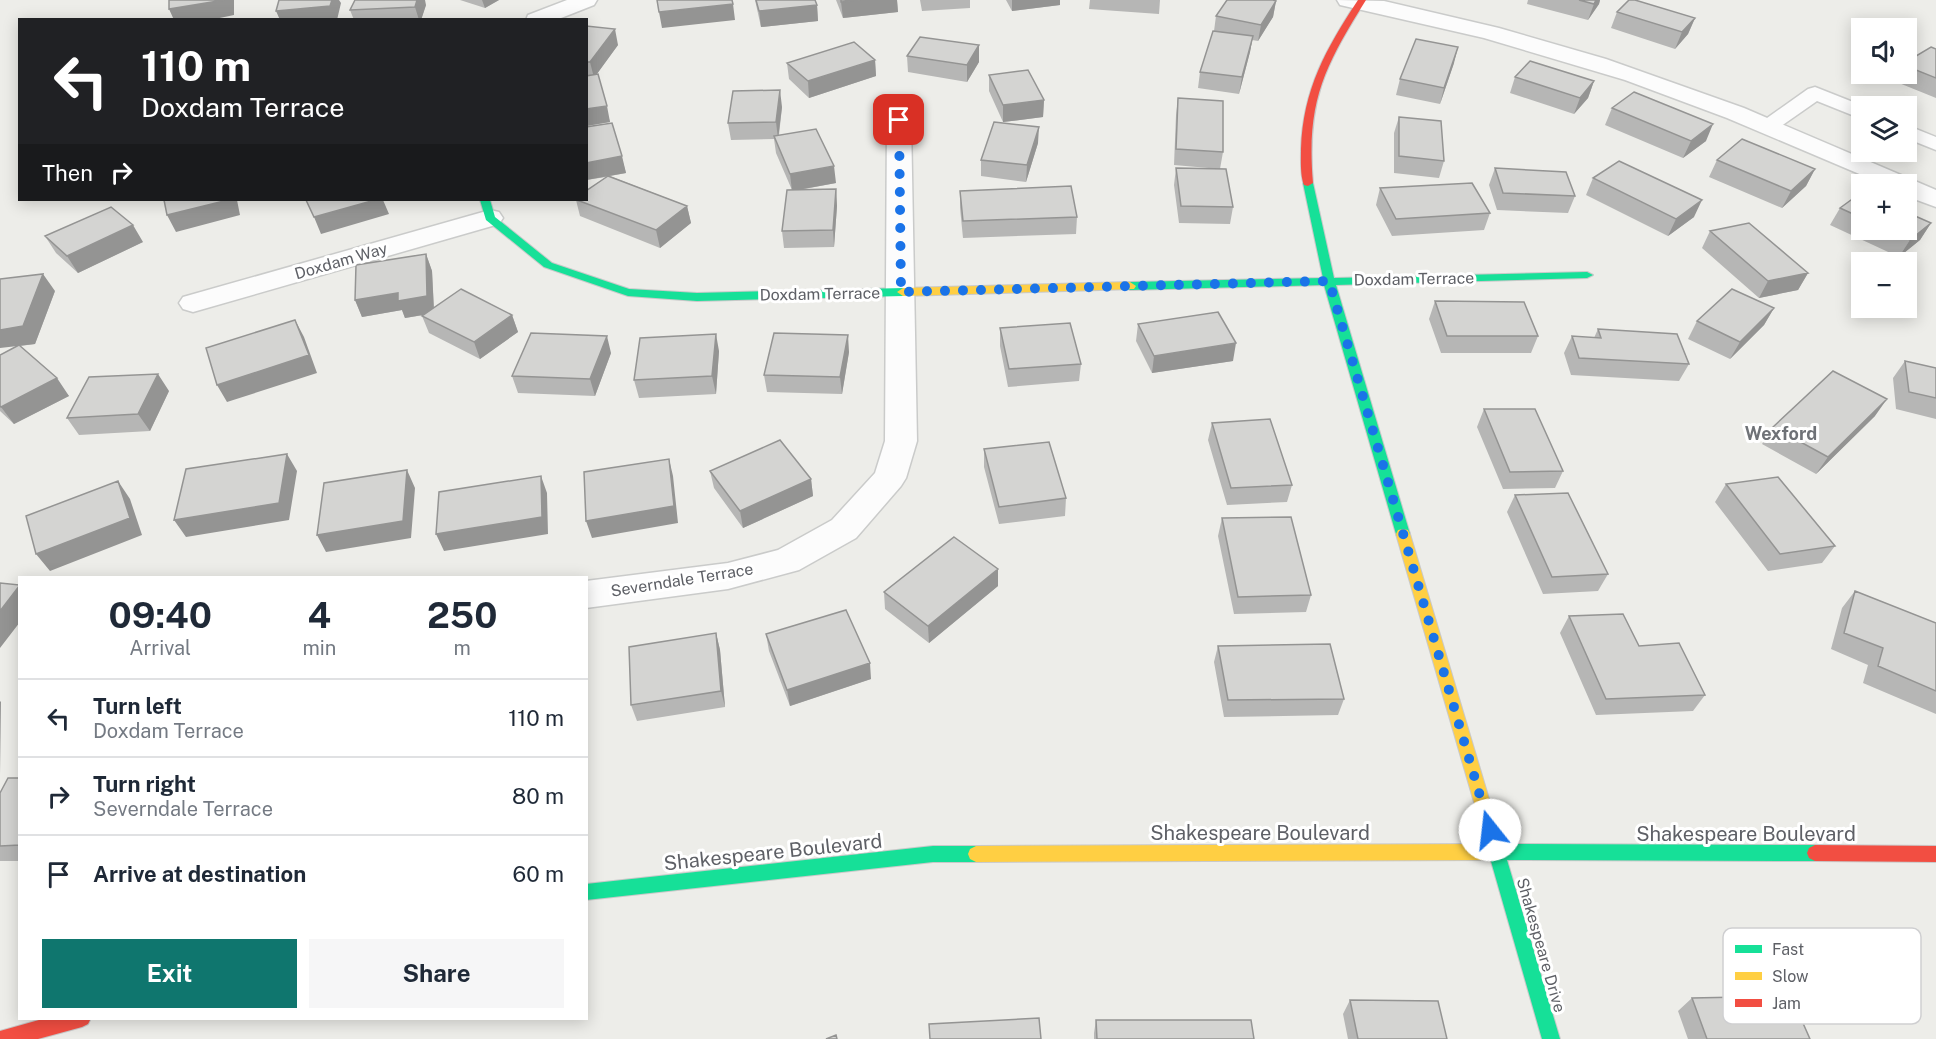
<!DOCTYPE html>
<meta charset="utf-8">
<style>
body{margin:0;font-family:"Public Sans",sans-serif;background:#f6f6f7;color:#1f2937;height:100vh;display:flex;flex-direction:column;font-size:22px;white-space:nowrap}
*{box-sizing:border-box;margin:0}
p{font-size:20px;color:#747a83}
.icon{flex:none;width:33px;height:33px;fill:none;stroke:currentColor;stroke-width:2;stroke-linecap:round;stroke-linejoin:round}
.map{position:relative;flex:1;overflow:hidden}
.side{position:absolute;left:18px;top:576px;width:570px;height:444px;display:flex;flex-direction:column;background:#fff;border-radius:0px;box-shadow:0 3px 15px #0003}
.side>*{flex:none}
.banner{position:absolute;left:18px;top:18px;width:570px;height:183px;border-radius:0px;box-shadow:0 3px 15px #0003;background:#202124;color:#fff;overflow:hidden}
.fabs{position:absolute;left:1851px;top:18px;display:grid;gap:12px}
.fabs a{display:grid;place-items:center;width:66px;height:66px;border-radius:0px;background:#fff;box-shadow:0 3px 15px #0003;font-size:30px}
.pin{position:absolute;display:grid;place-items:center;width:51px;height:51px;color:#fff;margin:-26px;border-radius:12px;box-shadow:0 3px 9px #0006}
.me{position:absolute;width:66px;margin:-33px;rotate:344deg;stroke-linejoin:round;filter:drop-shadow(0 0 4px #0008)}
.turn{display:flex;align-items:center;gap:21px;height:126px;padding:0 24px;font-size:27px}
.turn .icon{width:78px;height:78px;stroke-width:2.5}
.turn b{display:block;font-size:42px;line-height:51px}
.then{display:flex;align-items:center;height:57px;padding:0 24px;background:#0003;gap:12px;font-size:22px}
.eta{display:flex;justify-content:space-evenly;align-items:center;height:102px;text-align:center}
.eta b{font-size:36px;font-weight:700;line-height:42px}
.button{display:flex;gap:12px;margin-top:auto;padding:12px 24px}
.button a{flex:1;height:69px;border-radius:0px;background:#0f766e;color:#fff;font-size:24px;font-weight:700;line-height:69px;text-align:center}
.button a+a{background:#f6f6f7;color:#1f2937}
ul{padding:0;list-style:none}
li{display:flex;align-items:center;gap:18px;height:78px;padding:0 24px;border-top:2px solid #e0e1e3}
li div{flex:1}
li b{display:block;font-size:22px}
li em{font-style:normal}
.map>svg:first-child{display:block}
</style>
<div class="map">
<svg width="1936" height="1039" viewBox="0 0 1936 1039">
<rect width="100%" height="100%" fill="#edede9"/>
<g fill="none" stroke-linecap="round" stroke-linejoin="round">
<defs>
<path id="lane" d="M1815 87 1863 106 1862 119 1817 101 1774 131H1760L1757 127 1760 123 1808 89Z
M1906 125 1936 137V150L1906 138Z"/>
<path id="street" d="M567 0H597L594 5 556 20H526L528 15Z
M1337 0 1384 1 1499 28 1606 59 1744 108 1936 190V207L1906 196V184H1883L1727 118 1625 80 1484 38 1340 5Z
M899 113 907 115 911 120 917 441 906 478 901 486 856 538 799 570 728 589 586 608V581L728 563 778 550 832 520 875 473 885 441 887 120 891 115Z
M490 210 499 212 503 218 499 224 193 312 183 309 179 303 183 297Z"/>
<path id="fast" d="M1308 180 1313 183 1334 278 1587 272 1593 275 1587 278 1336 285 1410 534 1408 538H1398L1396 534 1324 285 1130 290 1124 286 1130 282 1323 278 1303 183Z
M480 200H490L495 217 552 263 629 289 697 293 903 288 909 292 903 296 697 301 628 296 544 267 486 220Z
M1484 802 1490 804 1492 809 1503 844 1815 845 1821 848 1823 853 1821 858 1815 861 1507 860 1560 1039H1542L1476 809 1478 804Z
M933 846H976L982 849 984 854 982 859 976 862H933L586 900V884Z"/>
<path id="slow" d="M1130 282 1136 286 1134 289 903 296 897 292 903 288Z
M1403 529 1408 530 1410 534 1492 809 1490 814 1484 816 1478 814 1476 809 1396 534 1398 530Z
M1497 844 1503 847 1505 852 1503 857 1497 860 976 862 970 859 968 854 970 849 976 846Z"/>
<path id="jam" d="M1358 0H1366C1324 67 1306 102 1313 183L1308 186 1304 185C1300 175 1301 160 1301 149 1303 89 1326 49 1358 0Z
M1815 845 1936 846V862L1815 861 1809 858 1807 853 1809 848Z
M46 1018H91L88 1024 82 1027 38 1039H0V1031Z"/>
</defs>
<use href="#lane" stroke="#cacbca" stroke-width="3"/>
<use href="#street" stroke="#cacbca" stroke-width="3"/>
<use href="#fast" stroke="#c9c9c9" stroke-width="2"/>
<use href="#slow" stroke="#c9c9c9" stroke-width="2"/>
<use href="#jam" stroke="#c9c9c9" stroke-width="2"/>
<use href="#lane" fill="#fcfcfc" fill-rule="evenodd"/>
<use href="#street" fill="#fcfcfc" fill-rule="evenodd"/>
<use href="#fast" fill="#16e098" fill-rule="evenodd"/>
<use href="#slow" fill="#ffcf43" fill-rule="evenodd"/>
<use href="#jam" fill="#f24e42" fill-rule="evenodd"/>
</g>
<path fill="#b6b6b5" d="M460 0H499L485 8Z
M755 0H815L817 5 818 21 761 27Z
M836 0H897L898 12 843 18Z
M920 0H970V8L922 11Z
M1006 0H1060V5L1012 11Z
M1090 0H1160L1159 14 1089 9Z
M1528 0H1600L1599 4 1588 20 1527 4Z
M1276 1 1273 17 1258 41 1252 40 1250 52 1239 94 1198 88 1200 72 1214 31 1216 16Z
M426 5 421 20H354L350 10Z
M1617 12 1695 18 1688 34 1675 49 1611 28Z
M586 26 618 45 596 75 610 122 586 126Z
M979 45V62L967 82 908 72 907 56Z
M1936 49V98L1894 81 1898 74H1906V62Z
M875 60 876 76 809 98 789 79 787 63Z
M1454 63 1440 104 1396 95 1400 79Z
M989 75 1044 100 1043 117 1003 122 989 91Z
M1515 77 1594 81 1588 98 1574 114 1510 93Z
M1178 98 1223 152 1220 169 1174 165 1176 115Z
M782 107 779 135 836 183 799 190 836 189 837 206 834 247 784 248 782 231 792 190 776 153 774 139 731 140 728 123Z
M1612 108 1706 141 1683 158 1605 125Z
M1399 117 1444 161 1439 178 1394 173V133Z
M612 123 626 173 610 176 687 206 691 223 660 248 580 216 576 200H586V191L606 177 586 180V127Z
M1038 143 1026 182 981 176V160Z
M1717 160 1815 169 1806 186 1782 208 1709 177Z
M1176 168 1233 207 1230 224 1179 223 1174 185Z
M1495 168 1575 196 1568 213 1497 210 1489 185Z
M1593 178 1694 217 1668 236 1586 195Z
M1380 188 1490 213 1484 230 1392 236 1376 205Z
M960 191 1077 217 1076 234 963 238 960 208Z
M1862 192V230H1906L1931 223 1920 240 1899 257 1830 225 1840 208Z
M1710 231 1808 273 1798 290 1759 298 1702 248Z
M45 236 143 242 78 273 56 253Z
M426 254 432 271 434 308 512 315 518 332 480 359 429 333 422 316 424 315 405 318 402 310 362 317 355 300Z
M55 291 35 344 20 346 69 396 14 424 0 411V355L17 346Z
M1435 301 1538 336 1531 353H1441L1429 319Z
M1774 308 1764 325 1730 359 1688 339 1697 321Z
M1138 324 1233 361 1152 373 1136 341Z
M1000 328 1081 364 1079 381 1008 387 1000 346Z
M1598 329 1689 364 1679 381 1571 375 1564 353 1572 336 1594 338Z
M719 351 716 394 639 398 634 380Z
M849 352 842 394 767 392 764 375Z
M611 353 595 396 518 393 512 376Z
M1905 361 1936 368V419L1896 409 1893 378Z
M169 391 150 431 79 435 67 418Z
M1484 409 1563 471 1555 488 1503 489 1477 427Z
M1875 416 1816 474 1762 444 1773 427Z
M1212 423 1292 485 1287 502 1227 505 1208 440Z
M984 449 1066 498 1065 516 999 524 984 467Z
M710 471 811 479 813 496 743 528 714 488Z
M1726 484 1835 546 1822 563 1768 571 1715 502Z
M1515 495 1608 574 1598 591 1543 594 1507 512Z
M1222 518 1311 595 1306 612 1234 614 1218 536Z
M998 586 929 643 885 609 884 592Z
M1855 591 1936 623V714L1863 683 1868 665 1831 649 1842 608Z
M1569 616 1639 646 1705 695 1693 711 1596 715 1560 633Z
M716 633 720 650 725 707 637 721 631 705Z
M766 634 871 679 790 706 769 651Z
M1218 646 1344 699 1338 715 1224 717 1214 662Z
M20 778V861H0V793Z
M1692 998 1810 1039H1688L1678 1011Z
M1350 1000 1447 1039H1348L1343 1014Z
M1096 1020 1254 1039H1094V1033Z"/>
<path fill="#949493" d="M224 0H234V15L210 20H174L169 9Z
M332 0H339L341 3 337 20H280L276 11Z
M417 0H425L426 5 421 20H419L415 7Z
M482 0H499L485 8Z
M860 0H897L898 12 843 18 841 2Z
M1012 0H1060V5L1012 11Z
M1596 0H1600L1599 4 1588 20 1594 4Z
M1276 1 1273 17 1258 41 1261 25Z
M733 4 735 20 662 28 659 12Z
M817 5 818 21 761 27 759 11Z
M1695 18 1688 34 1675 49 1682 32Z
M615 29 618 45 594 78 590 62Z
M1253 36 1250 52 1239 94 1242 77Z
M979 45V62L967 82V65Z
M1458 47 1454 63 1440 104 1444 88Z
M875 60 876 76 809 98 808 81Z
M1594 81 1588 98 1574 114 1580 98Z
M780 90 782 107 778 139 776 122Z
M1044 100 1043 117 1003 122V105Z
M607 106 610 122 586 126V109Z
M1713 124 1706 141 1683 158 1691 141Z
M1039 127 1038 143 1026 182 1027 165Z
M622 156 626 173 586 180V163Z
M834 166 836 183 792 191 790 174Z
M1815 169 1806 186 1782 208 1791 191Z
M836 189 837 206 834 247 833 230Z
M228 200H237L240 215 176 232 167 215Z
M375 200H383L389 214 321 234 314 217Z
M1702 200 1694 217 1668 236 1676 219Z
M687 206 691 223 660 248 656 230Z
M1931 223 1920 240 1899 257 1910 240Z
M133 225 143 242 78 273 67 256Z
M426 254 432 271 434 313 405 318 402 310 362 317 355 300Z
M1808 273 1798 290 1759 298 1768 281Z
M43 274 55 291 35 344 0 348V330Z
M1774 308 1764 325 1730 359 1740 342Z
M512 315 518 332 480 359 474 342Z
M295 320 304 337 317 373 227 402 217 385Z
M716 334 719 351 716 394 712 376Z
M848 335 849 352 842 394 840 377Z
M607 336 611 353 595 396 590 379Z
M1236 343 1233 361 1152 373 1154 356Z
M158 374 169 391 150 431 138 414Z
M57 378 69 396 14 424 1 407Z
M1887 399 1875 416 1816 474 1828 457Z
M287 454 297 471 289 520 186 537 174 520Z
M669 459 673 476 678 523 592 538 586 521Z
M407 470 415 488 411 538 326 552 317 535Z
M541 476 547 493 548 534 444 551 436 534Z
M811 479 813 496 743 528 740 511Z
M118 481 130 499 142 535 50 571 36 554Z
M998 569V586L929 643 928 626Z
M20 585V622L0 648V611Z
M716 633 720 650 725 707 721 691Z
M870 663 871 679 790 706 787 690Z
M586 665 588 671 587 734 586 732Z
M0 701 1 702 0 775Z"/>
<path fill="#d4d4d2" stroke="#949493" stroke-width="1.5" d="M169 0H224L169 9Z
M279 0H332L330 6 276 11Z
M355 0H417L415 7 350 10Z
M657 0H732L733 4 659 12Z
M756 0H815L817 5 759 11Z
M841 0H860L841 2Z
M1227 0H1273L1276 1 1261 25 1216 16Z
M1579 0H1596L1594 4Z
M1629 0H1635L1695 18 1682 32 1617 12Z
M586 26 615 29 590 62H586Z
M1213 31 1253 36 1242 77 1200 72Z
M920 37 979 45 967 65 907 56Z
M1416 39 1458 47 1444 88 1400 79Z
M854 42 875 60 808 81 787 63Z
M1931 47 1936 49V78L1906 66V62Z
M1530 61 1594 81 1580 98 1515 77Z
M1028 70 1044 100 1003 105 989 75Z
M598 74 607 106 586 109V76Z
M780 90 776 122 728 123 733 91Z
M1634 92 1713 124 1691 141 1612 108Z
M1178 98 1223 101V152L1176 149Z
M1399 117 1441 121 1444 161 1399 156Z
M994 122 1039 127 1027 165 981 160Z
M612 123 622 156 586 163V127Z
M816 129 834 166 790 174 774 136Z
M1742 139 1815 169 1791 191 1717 160Z
M1619 161 1702 200 1676 219 1593 178Z
M1176 168 1226 169 1233 207 1181 206Z
M1495 168 1566 172 1575 196 1503 193Z
M608 176 687 206 656 230 577 200H586V191Z
M1472 183 1490 213 1396 219 1380 188Z
M1071 186 1077 217 963 221 960 191Z
M836 189 833 230 782 231 787 190Z
M1862 192V218L1840 208Z
M164 200H228L167 215Z
M306 200H375L314 217Z
M111 207 133 225 67 256 45 236Z
M1906 212 1931 223 1910 240 1887 230H1906Z
M1749 223 1808 273 1768 281 1710 231Z
M426 254 427 296 398 301V293L355 300 356 265Z
M43 274 23 326 0 330V279Z
M461 289 512 315 474 342 422 316Z
M1732 289 1774 308 1740 342 1697 321Z
M1435 301 1524 302 1538 336H1447Z
M1218 312 1236 343 1154 356 1138 324Z
M295 320 309 355 217 385 206 348Z
M1070 323 1081 364 1009 369 1000 328Z
M1598 329 1677 334 1689 364 1579 358 1572 336 1601 338Z
M531 333 607 336 590 379 512 376Z
M774 333 848 335 840 377 764 375Z
M716 334 712 376 634 380 640 338Z
M19 345 57 378 1 407 0 406V355Z
M1905 361 1936 368V398L1909 392Z
M1833 371 1887 399 1828 457 1773 427Z
M158 374 138 414 67 418 89 377Z
M1484 409H1535L1563 471 1510 472Z
M1270 419 1292 485 1231 488 1212 423Z
M780 440 811 479 740 511 710 471Z
M1049 442 1066 498 999 507 984 449Z
M287 454 279 503 174 520 186 469Z
M669 459 674 506 586 521 584 472Z
M407 470 403 521 317 535 324 483Z
M541 476 542 517 436 534 439 492Z
M1778 477 1835 546 1780 554 1726 484Z
M118 481 130 518 36 554 26 516Z
M1568 493 1608 574 1552 577 1515 495Z
M1291 517 1311 595 1238 597 1222 518Z
M954 537 998 569 928 626 884 592Z
M0 583 20 585 0 611Z
M1855 591 1936 623V691L1878 666 1883 648 1844 633Z
M846 610 870 663 787 690 766 634Z
M1623 614 1639 646 1679 643 1705 695 1606 699 1569 616Z
M716 633 721 691 631 705 629 647Z
M1330 644 1344 699 1228 700 1218 646Z
M8 778H20V845L0 846V793Z
M1791 996 1810 1039H1707L1692 998Z
M1350 1000 1438 1001 1447 1039H1358Z
M1039 1018 1041 1039H930L929 1024Z
M1096 1020H1251L1254 1039H1097Z
M836 1035 837 1039H826Z"/>
<g fill="none" stroke-linecap="round" stroke-linejoin="round">
<path stroke="#1a73e8" stroke-width="10" stroke-dasharray="0 18" d="M899 120 901 292 1329 281 1490 830"/>
</g>
<g text-anchor="middle" dominant-baseline="central" stroke-width="6" stroke-linejoin="round" paint-order="stroke">
<g font-size="16" fill="#5e6066" stroke="#fff">
<text transform="translate(341 261) rotate(-16)">Doxdam Way</text>
<text transform="translate(1414 279) rotate(-1)">Doxdam Terrace</text>
<text transform="translate(820 294) rotate(-1)">Doxdam Terrace</text>
<text transform="translate(682 580) rotate(-9)">Severndale Terrace</text>
<text transform="translate(1541 945) rotate(74)">Shakespeare Drive</text>
</g>
<g font-size="18" font-weight="bold" fill="#6f7277" stroke="#fff">
<text x="1781" y="433">Wexford</text>
</g>
<g font-size="20" fill="#5e6066" stroke="#fff">
<text x="1260" y="833">Shakespeare Boulevard</text>
<text x="1746" y="834">Shakespeare Boulevard</text>
<text transform="translate(773 852) rotate(-6)">Shakespeare Boulevard</text>
</g>
</g>
<rect x="1723" y="928" width="198" height="96" rx="9" fill="#fff" stroke="#cfcfd1" stroke-width="1.5"/>
<rect x="1735" y="945" width="27" height="8" fill="#16e098"/>
<rect x="1735" y="972" width="27" height="8" fill="#ffcf43"/>
<rect x="1735" y="999" width="27" height="8" fill="#f24e42"/>
<g font-size="16" fill="#5e6066">
<text x="1772" y="955">Fast</text>
<text x="1772" y="982">Slow</text>
<text x="1772" y="1009">Jam</text>
</g>
</svg>
<div class="fabs">
<a><svg class="icon" aria-label="sound" viewBox="0 0 24 24"><path d="M4 9h4l5-4v14l-5-4H4zM17 9q2 3 0 6"/></svg></a>
<a><svg class="icon" aria-label="layers" viewBox="0 0 24 24"><path d="M12 4l9 5-9 5-9-5zM3 14l9 5 9-5"/></svg></a>
<a>+</a>
<a>−</a>
</div>
<div class="pin" style="left:899px;top:120px;background:#d93025"><svg class="icon" aria-label="arrive" viewBox="0 0 24 24"><path d="M6 21V4h12l-3 4 3 4H6"/></svg></div>
<svg class="me" style="left:1490px;top:830px" viewBox="-20 -20 40 40"><circle r="19" fill="#fff"/><path d="M0-13L10 11 0 6-10 11z" fill="#1a73e8"/></svg>
<div class="banner">
<div class="turn"><svg class="icon" aria-label="left" viewBox="0 0 24 24"><path d="M17 20v-9H6M10 6l-5 5 5 5"/></svg><div><b>110 m</b>Doxdam Terrace</div></div>
<div class="then">Then<svg class="icon" aria-label="right" viewBox="0 0 24 24"><path d="M7 20v-9h11M14 6l5 5-5 5"/></svg></div>
</div>
<section class="side">
<div class="eta">
<div><b>09:40</b><p>Arrival</p></div>
<div><b>4</b><p>min</p></div>
<div><b>250</b><p>m</p></div>
</div>
<ul>
<li><svg class="icon" aria-label="left" viewBox="0 0 24 24"><path d="M17 20v-9H6M10 6l-5 5 5 5"/></svg><div><b>Turn left</b><p>Doxdam Terrace</p></div><em>110 m</em></li>
<li><svg class="icon" aria-label="right" viewBox="0 0 24 24"><path d="M7 20v-9h11M14 6l5 5-5 5"/></svg><div><b>Turn right</b><p>Severndale Terrace</p></div><em>80 m</em></li>
<li><svg class="icon" aria-label="arrive" viewBox="0 0 24 24"><path d="M6 21V4h12l-3 4 3 4H6"/></svg><div><b>Arrive at destination</b></div><em>60 m</em></li>
</ul>
<div class="button"><a>Exit</a><a>Share</a></div>
</section>
</div>
